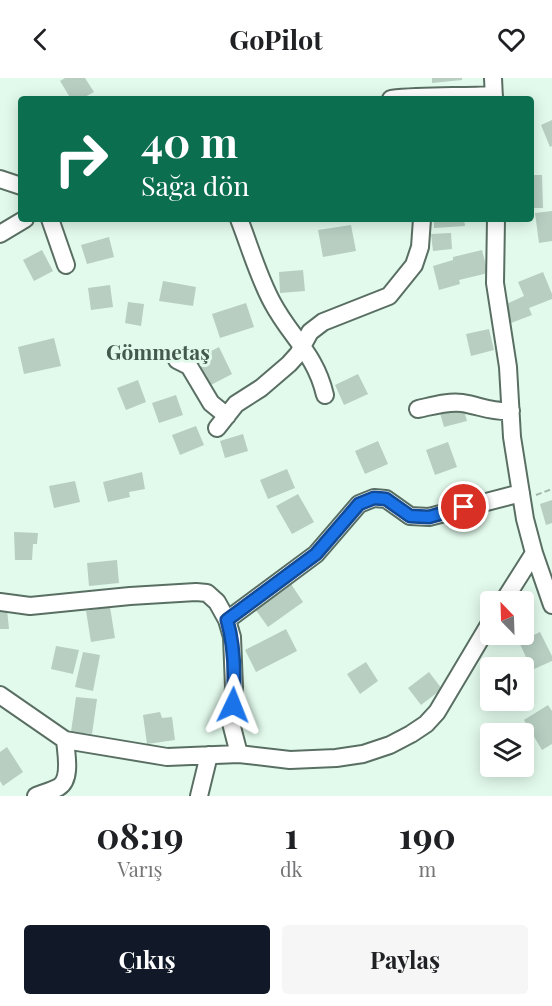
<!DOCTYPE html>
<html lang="tr">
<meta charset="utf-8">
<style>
body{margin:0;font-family:"Playfair Display",serif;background:#f6f6f6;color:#202124;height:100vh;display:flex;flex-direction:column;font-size:22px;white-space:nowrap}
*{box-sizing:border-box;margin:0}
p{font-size:20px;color:#757577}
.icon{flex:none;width:33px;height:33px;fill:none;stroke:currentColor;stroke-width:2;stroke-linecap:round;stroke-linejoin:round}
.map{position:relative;height:718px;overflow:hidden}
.side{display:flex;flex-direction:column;background:#fff;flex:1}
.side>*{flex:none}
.guide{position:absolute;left:18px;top:18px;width:516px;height:126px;border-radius:6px;box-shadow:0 3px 15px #0003;background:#0b6e4f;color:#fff;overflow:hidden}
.needle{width:39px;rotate:337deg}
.fabs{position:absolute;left:480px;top:513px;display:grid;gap:12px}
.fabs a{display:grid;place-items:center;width:54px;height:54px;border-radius:6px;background:#fff;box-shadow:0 3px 15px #0003;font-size:30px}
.pin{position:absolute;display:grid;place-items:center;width:51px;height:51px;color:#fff;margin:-26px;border:3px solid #fff;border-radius:50%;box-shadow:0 2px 6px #0007}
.me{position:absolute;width:66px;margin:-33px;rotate:2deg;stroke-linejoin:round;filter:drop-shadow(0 0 4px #0008)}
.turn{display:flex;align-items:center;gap:21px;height:126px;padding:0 24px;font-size:27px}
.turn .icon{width:78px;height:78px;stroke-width:2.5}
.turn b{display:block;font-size:42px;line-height:51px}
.eta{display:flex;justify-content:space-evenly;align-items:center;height:102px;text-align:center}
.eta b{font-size:36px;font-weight:700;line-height:42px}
.primary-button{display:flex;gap:12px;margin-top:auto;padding:12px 24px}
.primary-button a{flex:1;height:69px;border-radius:6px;background:#111827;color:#fff;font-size:24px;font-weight:700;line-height:69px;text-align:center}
.primary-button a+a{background:#f6f6f6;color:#202124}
header{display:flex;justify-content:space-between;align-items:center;height:78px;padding:0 24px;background:#fff;font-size:27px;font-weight:700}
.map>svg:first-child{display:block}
</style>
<header><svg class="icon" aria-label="back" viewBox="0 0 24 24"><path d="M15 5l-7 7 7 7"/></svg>GoPilot<svg class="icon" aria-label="heart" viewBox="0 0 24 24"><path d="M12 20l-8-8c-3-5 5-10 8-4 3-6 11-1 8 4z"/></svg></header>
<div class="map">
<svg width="552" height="718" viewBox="0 0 552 718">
<rect width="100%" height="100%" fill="#e2faec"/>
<path fill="#b7cec1" d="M65 0H85L94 14 81 21H71L60 3Z
M432 0H462V2L432 5Z
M552 42V68L550 69 541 47Z
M531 97H542L543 130H531Z
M552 133V163L539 165 535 135Z
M434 141H464L465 148 434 150Z
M351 147 356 173 323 179 318 152Z
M451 155 452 171 433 173 431 156Z
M109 159 114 179 87 186 81 167Z
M42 172 53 193 34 203 23 182Z
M482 172 488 195 459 202 460 206 439 212 433 188 453 182V179Z
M303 192 305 213 280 215 279 194Z
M543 194 552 216V221L529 230 532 237 511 245 504 227 524 218 518 204Z
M163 203 196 209 193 228 159 223Z
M110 207 113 229 91 232 88 210Z
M128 224 144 226 141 248 125 245Z
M246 225 254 249 220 260 212 236Z
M489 251 494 272 471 278 466 256Z
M54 260 61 288 24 296 18 269Z
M219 269 232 296 207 309 194 282Z
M358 296 368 316 344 327 335 307Z
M138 302 146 324 126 332 117 310Z
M176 317 183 337 159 345 152 325Z
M463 329 467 343 444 349 440 335Z
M196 348 204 367 180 377 172 357Z
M243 356 248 373 225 380 220 363Z
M378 363 388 386 365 396 355 373Z
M448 364 457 389 435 397 426 372Z
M287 391 295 410 268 421 260 402Z
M142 394 145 411 129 414 130 419 108 424 103 404Z
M75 403 80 424 54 430 49 408Z
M298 416 314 444 292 456 276 428Z
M552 422V445L546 447 540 426Z
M14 454 38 455 37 466H33L32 482H15Z
M117 482 119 505 89 508 87 485Z
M291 506 303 524 268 549 255 531Z
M110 529 115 560 91 564 86 533Z
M7 531 9 551H0V532Z
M286 551 297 573 256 594 245 572Z
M540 554 552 578V583L532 592 519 564Z
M56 568 79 572 73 596 51 591Z
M83 574 100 577 93 613 75 609Z
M366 584 378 603 360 616 347 596Z
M429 594 442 611 421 627 408 610Z
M76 619 97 621 92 656 71 654Z
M548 627 552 633V666L542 672 524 642Z
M160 634 162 640 172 639 175 662 147 666 143 637Z
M7 669 23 694 3 708 0 703V674Z"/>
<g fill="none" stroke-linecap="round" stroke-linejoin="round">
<defs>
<path id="minor" d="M493 0 494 21
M391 21C425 17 459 19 494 17
M0 101 21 108
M50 141 66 187
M239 141C250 169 258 198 272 224 291 260 315 275 325 317
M496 141 495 205 508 289 512 359 525 441 534 475 552 527
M0 156 25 141
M177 282 189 288 211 325 227 338
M418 331C432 328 448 323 462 325 481 328 490 334 511 333
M217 350 236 326 261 310 289 286 298 276 310 254 323 244 389 218 414 187 420 169 422 141
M0 524 30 528 130 518 196 514 207 515 217 524 227 542 232 559 234 609 231 645 239 676
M503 524 534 475
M227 542 316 476 359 426 374 420 386 421 410 438 429 439 521 415
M0 617 65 662 167 679 239 676 290 682 336 680 363 676 390 667 411 656 426 646 437 634 490 545
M36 718C43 715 52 713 59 709 72 701 66 675 65 662
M199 718 209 677"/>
</defs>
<use href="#minor" stroke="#5a6f63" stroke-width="20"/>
<path stroke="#a5b8ad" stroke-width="2" stroke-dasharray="6 3" stroke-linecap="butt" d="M536 417 552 411"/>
<use href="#minor" stroke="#fff" stroke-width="16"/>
</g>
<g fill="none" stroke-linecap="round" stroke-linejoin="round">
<defs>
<path id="route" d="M233 627C235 599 235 569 227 542L316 476 359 426 374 420 386 421 410 438 429 439 464 429"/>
</defs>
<use href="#route" stroke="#114b97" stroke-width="15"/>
<use href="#route" stroke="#1a73e8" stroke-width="10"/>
</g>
<g text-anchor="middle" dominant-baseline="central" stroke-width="6" stroke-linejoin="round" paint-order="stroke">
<g font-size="21" font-weight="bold" fill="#44594d" stroke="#e2faec">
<text x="158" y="273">Gömmetaş</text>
</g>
</g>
</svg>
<div class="fabs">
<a><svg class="needle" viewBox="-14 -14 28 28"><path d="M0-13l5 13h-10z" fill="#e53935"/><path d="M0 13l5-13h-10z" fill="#757577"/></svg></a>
<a><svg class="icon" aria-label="sound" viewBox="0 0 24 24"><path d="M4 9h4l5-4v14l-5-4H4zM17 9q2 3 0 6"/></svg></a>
<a><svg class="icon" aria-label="layers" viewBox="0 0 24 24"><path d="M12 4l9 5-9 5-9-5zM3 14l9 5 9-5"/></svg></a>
</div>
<div class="pin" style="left:464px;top:429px;background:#d93025"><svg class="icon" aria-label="arrive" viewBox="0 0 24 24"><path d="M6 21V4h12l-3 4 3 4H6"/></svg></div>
<svg class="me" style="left:233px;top:627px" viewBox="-20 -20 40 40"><path d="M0-17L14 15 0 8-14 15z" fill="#1a73e8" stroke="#fff" stroke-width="4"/></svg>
<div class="guide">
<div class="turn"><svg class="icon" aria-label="right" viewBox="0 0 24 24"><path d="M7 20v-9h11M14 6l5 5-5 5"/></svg><div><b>40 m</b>Sağa dön</div></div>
</div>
</div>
<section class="side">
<div class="eta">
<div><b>08:19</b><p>Varış</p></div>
<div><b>1</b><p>dk</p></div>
<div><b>190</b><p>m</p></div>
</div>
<div class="primary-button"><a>Çıkış</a><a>Paylaş</a></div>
</section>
